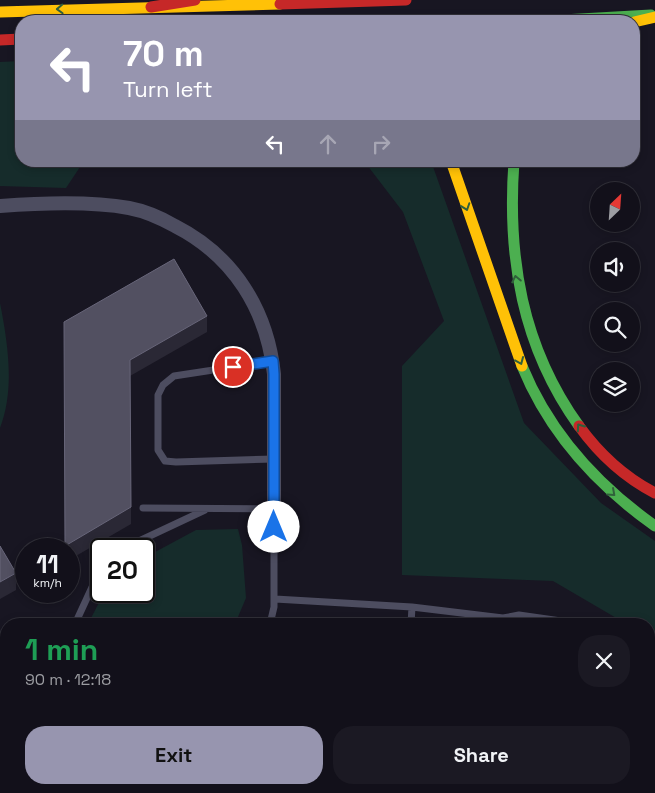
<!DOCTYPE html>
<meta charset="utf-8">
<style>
body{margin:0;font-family:"Space Grotesk",sans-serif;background:#1b1923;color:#f1f3f6;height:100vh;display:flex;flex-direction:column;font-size:19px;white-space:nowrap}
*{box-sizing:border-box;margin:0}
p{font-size:16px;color:#9c9da2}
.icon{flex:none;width:28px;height:28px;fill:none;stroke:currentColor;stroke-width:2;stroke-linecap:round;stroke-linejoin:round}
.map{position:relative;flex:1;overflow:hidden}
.details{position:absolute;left:0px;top:618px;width:655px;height:176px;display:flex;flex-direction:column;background:#12101a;border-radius:20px 20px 0 0;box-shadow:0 2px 8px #0003,0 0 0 1px #313039}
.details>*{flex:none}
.hud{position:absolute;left:15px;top:15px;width:625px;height:152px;border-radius:20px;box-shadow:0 2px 8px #0003,0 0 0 1px #313039;background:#9795af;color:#fff;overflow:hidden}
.needle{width:32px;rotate:25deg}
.tools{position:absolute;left:590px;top:182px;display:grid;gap:10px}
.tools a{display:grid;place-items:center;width:50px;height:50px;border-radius:50%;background:#12101a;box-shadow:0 2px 8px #0003,0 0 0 1px #313039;font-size:25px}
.speed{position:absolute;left:15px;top:538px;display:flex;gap:10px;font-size:25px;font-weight:700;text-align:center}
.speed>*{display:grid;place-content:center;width:65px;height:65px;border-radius:50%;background:#12101a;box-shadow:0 2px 8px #0003,0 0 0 1px #313039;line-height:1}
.speed small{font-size:12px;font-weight:400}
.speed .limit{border:2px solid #111;border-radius:8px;background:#fff;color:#111}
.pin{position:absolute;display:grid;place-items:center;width:42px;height:42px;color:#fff;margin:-21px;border:2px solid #fff;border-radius:50%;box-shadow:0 1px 5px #0007}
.me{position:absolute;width:55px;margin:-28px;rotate:0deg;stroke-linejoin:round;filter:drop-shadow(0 0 4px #0008)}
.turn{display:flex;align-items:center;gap:18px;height:105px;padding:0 25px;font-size:22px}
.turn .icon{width:65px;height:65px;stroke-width:2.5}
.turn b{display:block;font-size:35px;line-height:42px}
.lanes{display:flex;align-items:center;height:48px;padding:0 25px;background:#0003;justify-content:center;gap:25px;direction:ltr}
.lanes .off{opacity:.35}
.round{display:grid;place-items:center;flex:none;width:52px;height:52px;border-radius:20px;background:#1b1923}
.head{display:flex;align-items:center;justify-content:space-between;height:85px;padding:0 25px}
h1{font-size:30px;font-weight:700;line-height:38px;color:#1e9e55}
.primary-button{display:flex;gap:10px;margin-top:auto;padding:10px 25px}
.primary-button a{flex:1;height:58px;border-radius:20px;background:#9795af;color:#111;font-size:20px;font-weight:700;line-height:58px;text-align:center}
.primary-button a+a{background:#1b1923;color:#f1f3f6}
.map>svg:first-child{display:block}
</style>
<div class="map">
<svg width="655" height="793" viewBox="0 0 655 793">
<rect width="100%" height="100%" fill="#181622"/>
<path fill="#162c2b" d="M21 61V161H84L66 188 0 186V62Z
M364 161H431L524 423 601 503 655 541V793H401L408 788H649V624H617L618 619 553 581 402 575V366L444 321 403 212Z
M0 303C8 344 15 389 0 428Z
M238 529 242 545 246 598 235 624H88L105 591H144V558L196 530Z
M151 788H237L243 793H148Z"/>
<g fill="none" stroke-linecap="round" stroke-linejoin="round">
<path stroke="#4d4d60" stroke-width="7" d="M272 361 174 376 163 385 158 395V450L165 461 176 462 274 459
M143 508 274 509V607L270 624
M122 549 205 510
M275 599 412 607 503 618 519 615 561 621 565 624
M75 624 93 585 101 571
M411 624 412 607
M0 678 6 675
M303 788 309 793
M107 793 113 788
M342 793 345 788"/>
<path stroke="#4d4d60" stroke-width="14" d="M0 206C39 203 91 201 129 208 145 211 161 218 175 226 234 256 267 310 274 374V509"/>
<path stroke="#4caf50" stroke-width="11" d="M545 21 651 15
M514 161C507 257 522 347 579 426
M522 366C549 432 597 485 655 526"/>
<path stroke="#ffc107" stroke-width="11" d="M0 12 280 4
M634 22 655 17
M451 161 522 366"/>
<path stroke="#c62828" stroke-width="11" d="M280 4 406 0
M151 7 195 0
M0 40 21 39
M579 426C600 455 624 477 655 493"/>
</g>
<path fill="#2a2835" d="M207 316V332L130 376V360Z
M131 507V524L69 560V549H65V546Z
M16 573V590L0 599V582Z"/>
<path fill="#525061" stroke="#68667a" d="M174 259 207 316 130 360 131 507 65 546 64 322Z
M0 546 16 573 0 582Z"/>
<defs><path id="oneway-chevron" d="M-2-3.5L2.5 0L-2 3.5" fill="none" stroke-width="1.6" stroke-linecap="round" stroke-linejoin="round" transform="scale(1.25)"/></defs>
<g stroke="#30603b">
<use href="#oneway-chevron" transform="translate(60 9) rotate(178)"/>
<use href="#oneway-chevron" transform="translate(466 207) rotate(71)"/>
<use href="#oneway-chevron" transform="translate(516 279) rotate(-102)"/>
<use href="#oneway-chevron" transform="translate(520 361) rotate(67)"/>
<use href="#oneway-chevron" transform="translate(580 427) rotate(-125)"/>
<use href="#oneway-chevron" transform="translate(612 493) rotate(42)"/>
</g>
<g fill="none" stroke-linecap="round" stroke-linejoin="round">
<defs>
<path id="route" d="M233 367 273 361 274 374V527"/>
</defs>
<use href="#route" stroke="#114b97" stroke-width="12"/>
<use href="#route" stroke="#1a73e8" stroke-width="9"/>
</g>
</svg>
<div class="tools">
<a><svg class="needle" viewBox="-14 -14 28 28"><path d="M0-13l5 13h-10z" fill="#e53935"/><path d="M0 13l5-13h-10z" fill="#9c9da2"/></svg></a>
<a><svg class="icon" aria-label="sound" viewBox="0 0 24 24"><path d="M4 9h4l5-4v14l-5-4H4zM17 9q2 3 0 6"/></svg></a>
<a><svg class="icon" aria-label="search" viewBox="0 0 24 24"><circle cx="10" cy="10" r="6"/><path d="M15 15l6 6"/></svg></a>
<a><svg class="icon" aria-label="layers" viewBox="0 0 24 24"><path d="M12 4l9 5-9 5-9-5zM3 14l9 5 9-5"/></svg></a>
</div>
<div class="speed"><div>11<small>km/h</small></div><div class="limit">20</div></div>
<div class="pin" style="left:233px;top:367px;background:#d93025"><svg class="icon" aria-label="arrive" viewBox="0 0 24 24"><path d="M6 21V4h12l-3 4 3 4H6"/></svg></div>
<svg class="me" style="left:274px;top:527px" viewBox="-20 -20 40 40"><circle r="19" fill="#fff"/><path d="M0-13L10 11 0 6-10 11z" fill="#1a73e8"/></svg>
<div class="hud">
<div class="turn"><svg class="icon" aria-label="left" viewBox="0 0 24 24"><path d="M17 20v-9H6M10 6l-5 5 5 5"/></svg><div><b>70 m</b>Turn left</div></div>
<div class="lanes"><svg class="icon" aria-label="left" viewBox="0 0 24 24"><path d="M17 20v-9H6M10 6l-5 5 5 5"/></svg><svg class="icon off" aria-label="ahead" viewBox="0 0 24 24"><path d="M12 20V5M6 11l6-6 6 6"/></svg><svg class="icon off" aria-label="right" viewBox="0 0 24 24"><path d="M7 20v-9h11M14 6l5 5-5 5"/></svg></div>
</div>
<section class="details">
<div class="head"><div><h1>1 min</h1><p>90 m · 12:18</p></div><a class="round"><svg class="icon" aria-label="close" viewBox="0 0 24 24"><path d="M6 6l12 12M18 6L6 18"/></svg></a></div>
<div class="primary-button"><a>Exit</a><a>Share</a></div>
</section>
</div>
